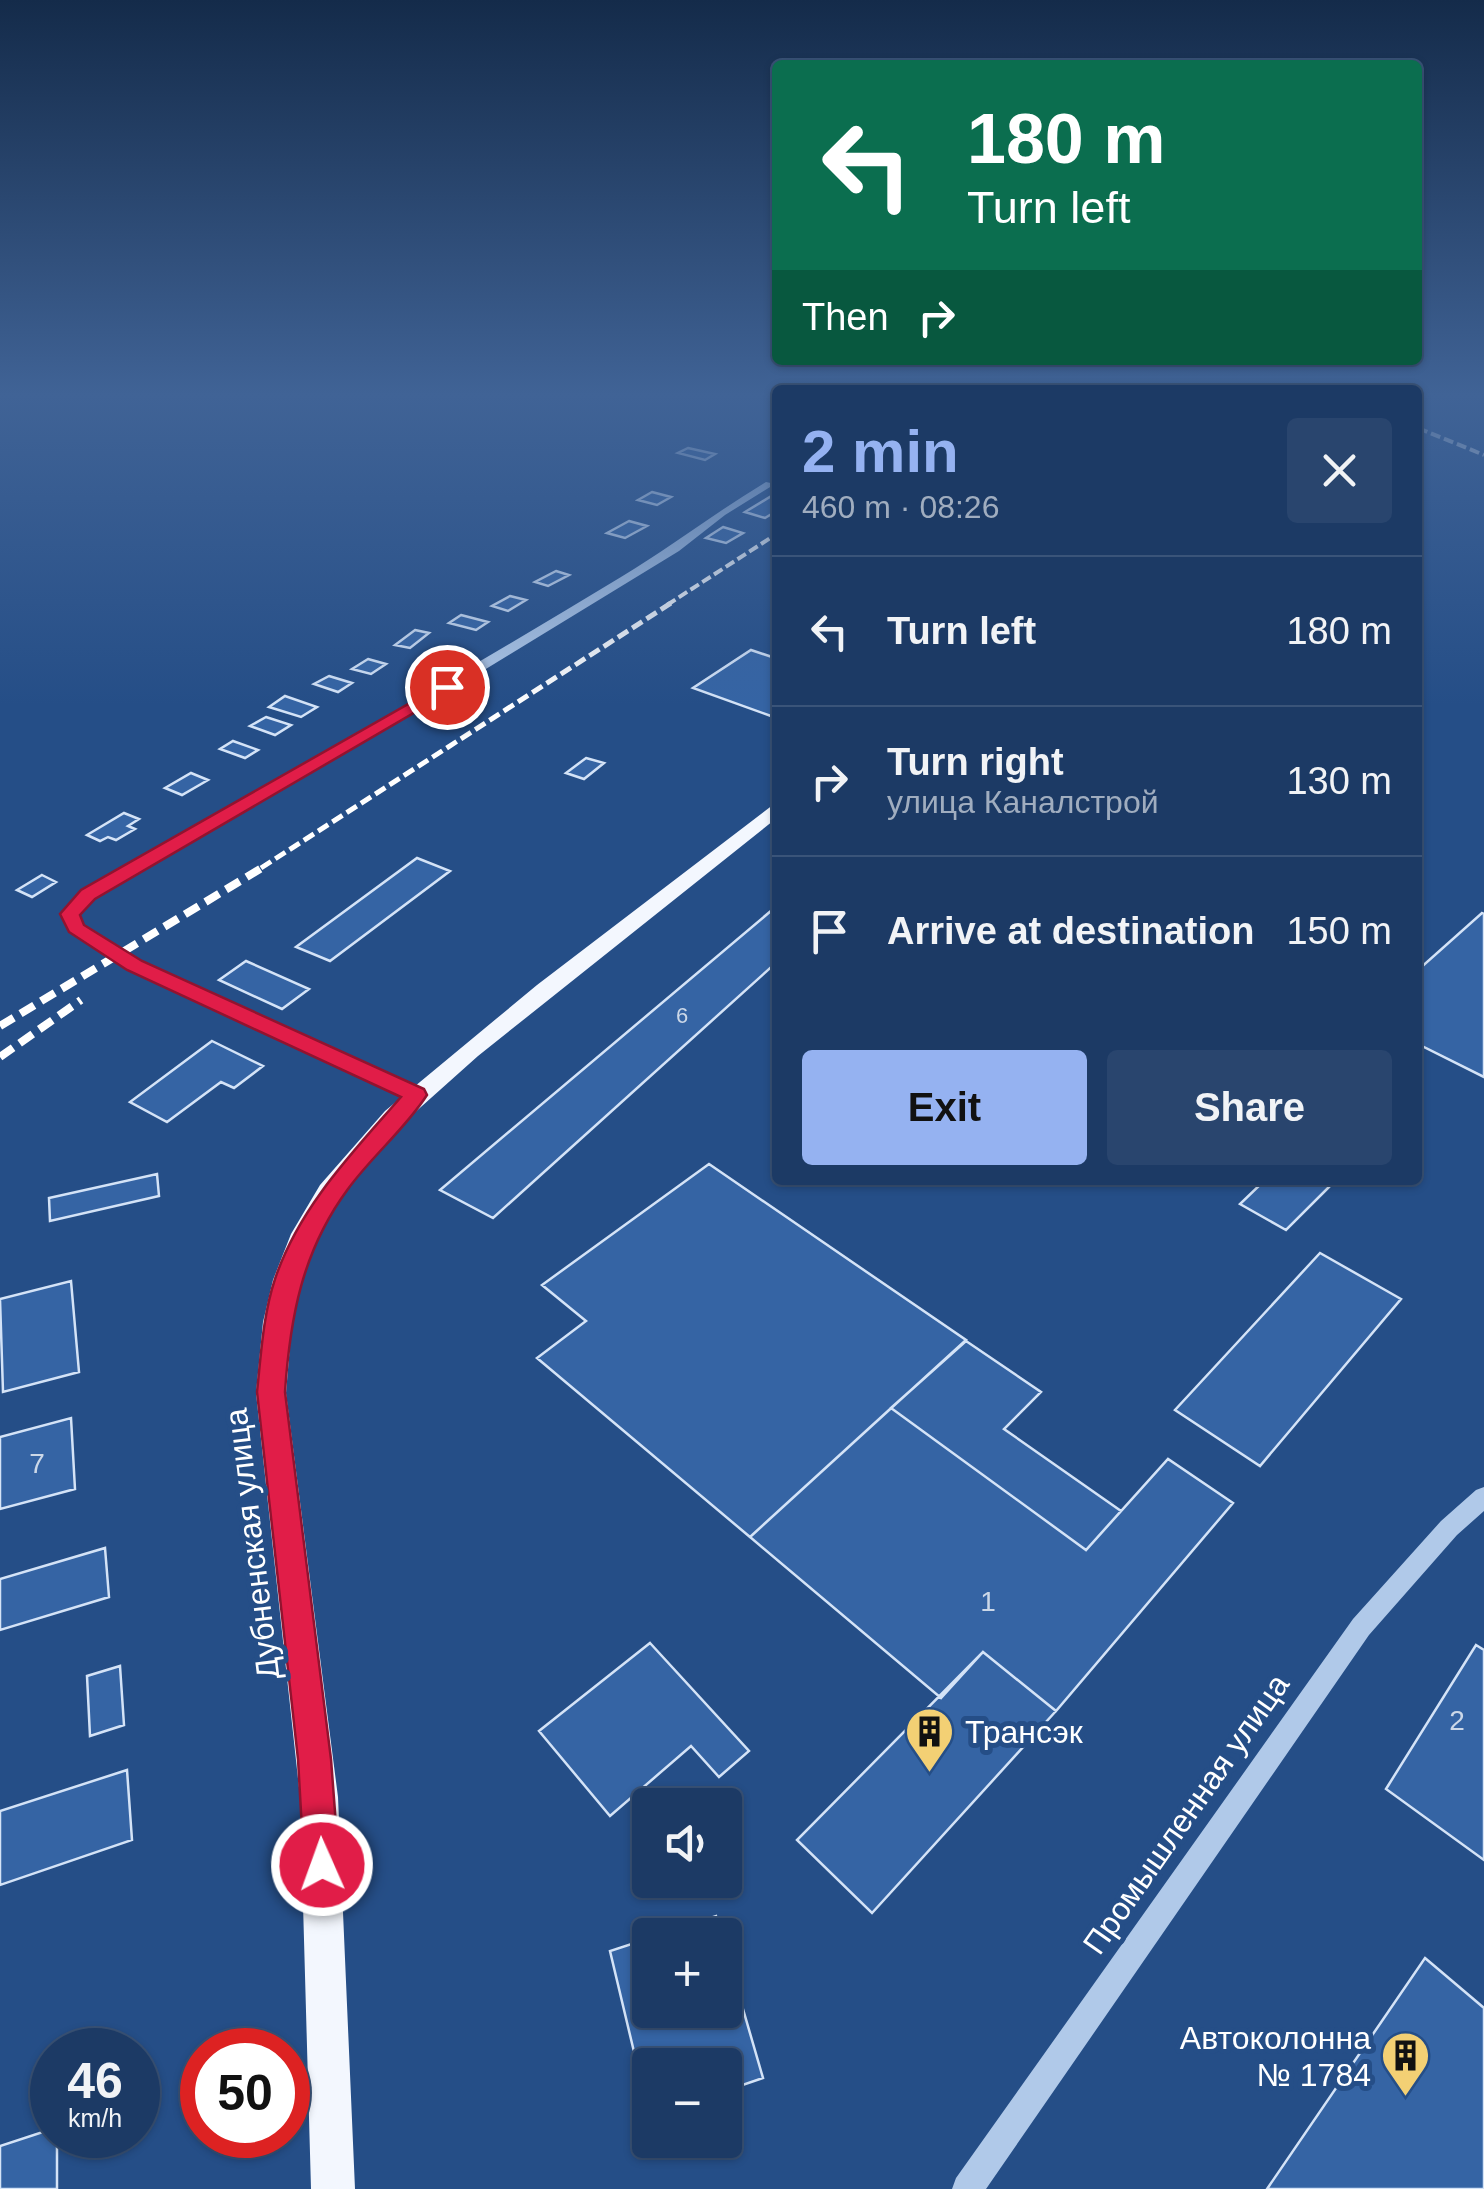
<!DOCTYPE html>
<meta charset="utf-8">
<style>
body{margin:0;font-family:Arial,sans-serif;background:#29456e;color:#f1f3f6;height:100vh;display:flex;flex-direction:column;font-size:38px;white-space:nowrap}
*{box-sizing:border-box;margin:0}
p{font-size:32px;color:#a0adbf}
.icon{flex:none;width:55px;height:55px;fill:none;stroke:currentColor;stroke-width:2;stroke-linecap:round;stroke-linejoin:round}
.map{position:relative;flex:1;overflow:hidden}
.details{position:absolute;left:772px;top:385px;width:650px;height:800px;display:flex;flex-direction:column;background:#1c3a65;border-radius:10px;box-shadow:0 2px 8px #0004,0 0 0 2px #3a5479}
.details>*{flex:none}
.guide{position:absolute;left:772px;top:60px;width:650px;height:305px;border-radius:10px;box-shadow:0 2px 8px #0004,0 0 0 2px #3a5479;background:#0b6e4f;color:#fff;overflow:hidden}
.controls{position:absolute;left:632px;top:1788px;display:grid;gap:20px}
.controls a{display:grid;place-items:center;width:110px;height:110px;border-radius:10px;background:#1c3a65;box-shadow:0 2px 8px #0004,0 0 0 2px #3a5479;font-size:50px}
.speed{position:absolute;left:30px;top:2028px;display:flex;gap:20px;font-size:50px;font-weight:700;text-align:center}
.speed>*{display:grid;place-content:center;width:130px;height:130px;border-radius:50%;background:#1c3a65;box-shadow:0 2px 8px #0004,0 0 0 2px #3a5479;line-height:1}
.speed small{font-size:25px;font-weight:400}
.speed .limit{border:15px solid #d22;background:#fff;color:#111}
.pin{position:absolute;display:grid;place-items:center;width:85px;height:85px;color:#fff;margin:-42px;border:5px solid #fff;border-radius:50%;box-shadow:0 2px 10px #0007}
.me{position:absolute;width:110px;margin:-55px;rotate:358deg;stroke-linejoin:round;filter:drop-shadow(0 0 8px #0008)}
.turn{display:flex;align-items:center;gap:35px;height:210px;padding:0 30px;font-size:45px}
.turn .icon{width:130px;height:130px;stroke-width:2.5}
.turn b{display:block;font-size:70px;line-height:85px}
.then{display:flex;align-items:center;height:95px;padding:0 30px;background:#0003;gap:20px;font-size:38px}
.round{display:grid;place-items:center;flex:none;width:105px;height:105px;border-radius:10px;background:#29456e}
.head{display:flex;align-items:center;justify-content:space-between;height:170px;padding:0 30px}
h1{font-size:60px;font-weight:700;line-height:75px;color:#95b2f1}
.cta{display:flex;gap:20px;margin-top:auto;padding:20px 30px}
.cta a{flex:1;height:115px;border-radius:10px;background:#95b2f1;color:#111;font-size:40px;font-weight:700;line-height:115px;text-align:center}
.cta a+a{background:#29456e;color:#f1f3f6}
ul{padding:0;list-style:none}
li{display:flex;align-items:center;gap:30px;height:150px;padding:0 30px;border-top:2px solid #3a5479}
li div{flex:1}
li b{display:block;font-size:38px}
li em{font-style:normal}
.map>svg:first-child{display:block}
</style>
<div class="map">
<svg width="1484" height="2189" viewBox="0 0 1484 2189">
<rect width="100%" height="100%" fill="#254e87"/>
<path fill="#3564a4" stroke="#d4e3f7" stroke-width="2.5" d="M688 448 715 454 705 460 678 453Z
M652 492 671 497 657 505 638 500Z
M778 492V510L765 518 745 512Z
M629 521 647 526 625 538 607 533Z
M723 527 743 533 726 543 706 538Z
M556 571 569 575 548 586 535 582Z
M510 596 526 600 508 611 492 606Z
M461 615 488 622 476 630 449 623Z
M415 630 429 633 410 648 395 645Z
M751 650 778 659V711L771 716 693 688Z
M368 659 386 664 371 674 352 669Z
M329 676 352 683 338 692 314 684Z
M285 696 317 707 301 717 269 707Z
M266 717 291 725 275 735 250 726Z
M233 741 258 750 245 758 220 749Z
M586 758 604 763 584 779 566 773Z
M191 773 208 780 182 795 165 788Z
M124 813 139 819 128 826 135 829 116 840 108 837 100 841 87 835Z
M417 858 450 871 330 961 296 947Z
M42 875 56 882 32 897 17 890Z
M778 905V961L493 1218 440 1190Z
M1482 913 1484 914V1077L1418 1044V970Z
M246 961 309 989 282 1009 219 980Z
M212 1041 263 1066 234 1088 221 1082 167 1122 130 1102Z
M709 1164 966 1340 750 1537 537 1358 586 1321 542 1285Z
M157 1174 159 1196 50 1221 49 1198Z
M1265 1180H1333L1335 1181 1286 1230 1240 1204Z
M1320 1253 1401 1299 1260 1466 1175 1410Z
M71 1281 79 1372 3 1392 0 1299Z
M966 1341 1041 1392 1004 1429 1121 1511 1086 1550 891 1408Z
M891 1408 1086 1550 1168 1459 1233 1503 1056 1711 983 1652 941 1698 750 1537Z
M71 1418 75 1489 0 1509V1437Z
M105 1548 109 1597 0 1630V1579Z
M650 1643 749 1751 719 1777 691 1746 610 1816 539 1731Z
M1476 1645 1484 1650V1860L1386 1789Z
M983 1652 1056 1711 872 1913 797 1840Z
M120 1666 124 1725 90 1736 87 1676Z
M127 1770 132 1840 0 1885V1811Z
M716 1916 721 1935H658Z
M650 1938V2010H725V1947L763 2078 725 2091V2065H650V2119L610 1951Z
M1425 1958 1484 2008V2189H1267Z
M52 2129V2135H57V2189H0V2146Z"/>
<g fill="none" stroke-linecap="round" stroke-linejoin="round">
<path fill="#b0c9e9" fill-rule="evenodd" d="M766 482 775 484 725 515 679 551 422 708 93 897 78 914 83 925 141 962 422 1091 425 1095 422 1099H410L129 968 71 931 62 914 83 891C263 788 443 685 621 577 671 547 716 512 766 482Z
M1484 1487V1511L1457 1535 1369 1635 986 2189H952L956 2178 1353 1619 1441 1521 1476 1490Z"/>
<path fill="#f3f7fe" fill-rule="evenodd" d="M778 801V817L478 1056 403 1123 339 1199 319 1235 301 1280 292 1322 286 1393 338 1797 355 2189H311L300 1797 256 1393 263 1322 273 1280 291 1234 320 1185 385 1111 537 985Z"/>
<path stroke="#fff" stroke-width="4" stroke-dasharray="10 4" stroke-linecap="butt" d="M1418 428 1484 455
M667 605 778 533"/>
<path stroke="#fff" stroke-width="5" stroke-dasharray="12 5" stroke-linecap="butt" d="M261 868 671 603"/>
<path stroke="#fff" stroke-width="8" stroke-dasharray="16 8" stroke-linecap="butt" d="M0 1026 265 866
M0 1057 81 1000"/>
</g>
<linearGradient id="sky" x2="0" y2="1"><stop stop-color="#142b4a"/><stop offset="0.56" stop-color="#406396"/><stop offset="1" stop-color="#406396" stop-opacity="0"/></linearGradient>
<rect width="1484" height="705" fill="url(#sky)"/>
<path fill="#e11d48" stroke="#92132f" stroke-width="2.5" d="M447 682 455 687 453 690 95 899 80 915 84 925 142 961 424 1089 427 1095C405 1129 372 1156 348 1189 302 1251 290 1318 285 1392L331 1759 339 1865 334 1878 322 1883 309 1878 304 1865 298 1759 257 1392C261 1355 263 1315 275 1279 299 1207 353 1152 401 1097L127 970 69 932 60 914 81 890Z"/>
<defs>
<symbol id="building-pin" viewBox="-11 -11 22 30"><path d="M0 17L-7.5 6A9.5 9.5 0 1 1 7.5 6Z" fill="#f3d074" stroke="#254e87"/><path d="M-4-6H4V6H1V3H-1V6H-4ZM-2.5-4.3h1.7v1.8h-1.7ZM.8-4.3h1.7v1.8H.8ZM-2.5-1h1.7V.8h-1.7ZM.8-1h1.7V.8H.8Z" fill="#111"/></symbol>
</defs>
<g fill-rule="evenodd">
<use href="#building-pin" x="902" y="1704" width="55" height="75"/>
<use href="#building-pin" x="1378" y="2028" width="55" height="75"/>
</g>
<g text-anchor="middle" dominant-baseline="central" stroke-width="10" stroke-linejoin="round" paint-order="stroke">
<g font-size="22" fill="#ccd8e8">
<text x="682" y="1015">6</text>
</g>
<g font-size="28" fill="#ccd8e8">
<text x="37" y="1463">7</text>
<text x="988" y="1601">1</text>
<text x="1457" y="1720">2</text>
</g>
<g font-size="32" fill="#fff" stroke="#254e87">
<text transform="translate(252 1544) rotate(-97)">Дубненская улица</text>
<text transform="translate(1186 1814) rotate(-55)">Промышленная улица</text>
</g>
<g font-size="32" fill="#fff" stroke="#254e87" text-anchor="start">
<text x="965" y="1732">Трансэк</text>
<text x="1371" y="2038" text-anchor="end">Автоколонна<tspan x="1371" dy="37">№ 1784</tspan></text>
</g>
</g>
</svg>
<div class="controls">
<a><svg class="icon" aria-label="sound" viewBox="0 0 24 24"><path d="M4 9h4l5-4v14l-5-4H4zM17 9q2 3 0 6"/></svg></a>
<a>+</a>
<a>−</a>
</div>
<div class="speed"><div>46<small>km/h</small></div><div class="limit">50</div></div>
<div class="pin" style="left:447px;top:687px;background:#d93025"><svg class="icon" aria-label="arrive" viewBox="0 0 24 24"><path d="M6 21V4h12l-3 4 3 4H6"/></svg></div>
<svg class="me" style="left:322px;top:1865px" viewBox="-20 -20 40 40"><circle r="17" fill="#e11d48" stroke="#fff" stroke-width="3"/><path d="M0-11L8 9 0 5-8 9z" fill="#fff"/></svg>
<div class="guide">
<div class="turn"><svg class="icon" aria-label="left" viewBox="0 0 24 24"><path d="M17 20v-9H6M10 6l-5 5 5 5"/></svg><div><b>180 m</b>Turn left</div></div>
<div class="then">Then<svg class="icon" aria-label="right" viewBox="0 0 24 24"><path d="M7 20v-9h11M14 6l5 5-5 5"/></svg></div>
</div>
<section class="details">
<div class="head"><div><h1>2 min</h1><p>460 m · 08:26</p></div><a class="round"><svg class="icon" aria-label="close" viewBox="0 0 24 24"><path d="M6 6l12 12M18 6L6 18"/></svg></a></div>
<ul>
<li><svg class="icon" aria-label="left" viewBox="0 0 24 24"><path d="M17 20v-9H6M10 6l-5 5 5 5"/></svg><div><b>Turn left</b></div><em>180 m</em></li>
<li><svg class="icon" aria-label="right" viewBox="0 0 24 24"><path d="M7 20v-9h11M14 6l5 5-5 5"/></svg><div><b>Turn right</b><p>улица Каналстрой</p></div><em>130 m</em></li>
<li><svg class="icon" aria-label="arrive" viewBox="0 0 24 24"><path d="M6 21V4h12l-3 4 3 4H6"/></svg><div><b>Arrive at destination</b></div><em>150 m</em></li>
</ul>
<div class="cta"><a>Exit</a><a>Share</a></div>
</section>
</div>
